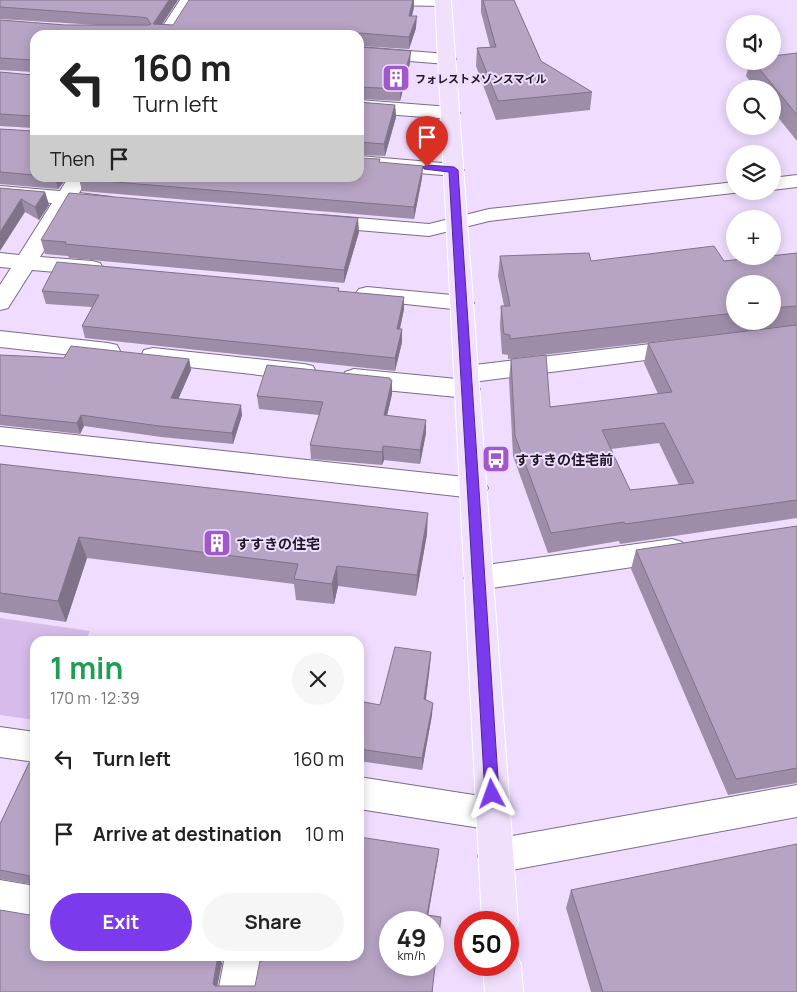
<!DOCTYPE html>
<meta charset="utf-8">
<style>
body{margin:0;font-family:Manrope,"Noto Sans JP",sans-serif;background:#f6f6f6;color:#222;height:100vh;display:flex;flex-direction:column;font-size:19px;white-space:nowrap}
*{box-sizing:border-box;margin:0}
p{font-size:16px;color:#767676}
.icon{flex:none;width:28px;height:28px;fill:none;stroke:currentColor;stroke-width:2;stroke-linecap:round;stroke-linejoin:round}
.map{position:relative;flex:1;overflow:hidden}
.panel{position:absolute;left:30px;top:636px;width:334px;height:325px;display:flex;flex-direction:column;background:#fff;border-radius:15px;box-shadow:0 2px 12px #0003}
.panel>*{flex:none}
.hud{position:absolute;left:30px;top:30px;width:334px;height:152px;border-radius:15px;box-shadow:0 2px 12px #0003;background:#fff;color:#222;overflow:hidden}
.controls{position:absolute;left:726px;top:15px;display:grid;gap:10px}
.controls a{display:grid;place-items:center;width:55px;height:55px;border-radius:50%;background:#fff;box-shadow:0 2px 12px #0003;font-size:25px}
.speed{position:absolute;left:379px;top:911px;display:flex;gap:10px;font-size:25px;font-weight:700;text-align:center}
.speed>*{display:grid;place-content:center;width:65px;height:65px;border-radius:50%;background:#fff;box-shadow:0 2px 12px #0003;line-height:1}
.speed small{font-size:12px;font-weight:400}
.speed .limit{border:8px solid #d22;background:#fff;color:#111}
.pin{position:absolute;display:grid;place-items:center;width:42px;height:42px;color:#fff;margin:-51px -21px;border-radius:50% 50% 50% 0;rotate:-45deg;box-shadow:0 0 5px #0007}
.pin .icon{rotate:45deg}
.me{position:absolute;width:55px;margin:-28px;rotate:356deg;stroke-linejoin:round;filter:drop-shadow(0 0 4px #0008)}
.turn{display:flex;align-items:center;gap:18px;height:105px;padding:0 20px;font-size:22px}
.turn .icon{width:65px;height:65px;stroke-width:2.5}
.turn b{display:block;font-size:35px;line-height:42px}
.then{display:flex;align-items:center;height:48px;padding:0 20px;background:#0003;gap:10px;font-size:19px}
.round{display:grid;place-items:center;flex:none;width:52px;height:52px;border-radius:26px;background:#f6f6f6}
.summary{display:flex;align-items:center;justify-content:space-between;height:85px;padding:0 20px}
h1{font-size:30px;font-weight:700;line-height:38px;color:#1e9e55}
.primary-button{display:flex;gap:10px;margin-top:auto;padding:10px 20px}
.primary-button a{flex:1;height:58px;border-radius:30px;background:#7c3aed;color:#fff;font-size:20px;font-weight:700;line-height:58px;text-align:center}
.primary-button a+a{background:#f6f6f6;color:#222}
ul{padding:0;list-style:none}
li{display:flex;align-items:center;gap:15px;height:75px;padding:0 20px}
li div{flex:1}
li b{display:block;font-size:19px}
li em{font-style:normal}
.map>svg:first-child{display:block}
</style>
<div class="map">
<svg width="797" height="992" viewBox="0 0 797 992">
<rect width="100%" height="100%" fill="#efdcfe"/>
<path fill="#d7bceb" d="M0 618 90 631 85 641H35V720L0 715Z"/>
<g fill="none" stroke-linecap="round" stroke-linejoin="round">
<defs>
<path id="minor" d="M180 0H196L175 35H157Z
M377 0H451V1L449 5 443 6 385 5 379 4Z
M359 47 447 54 453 55 456 59 453 63 447 64 359 57Z
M359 100 450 107 457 109 460 113 457 117 450 119 359 112Z
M359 156 454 164 461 166 464 170 461 174 454 176 359 168Z
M797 175V187L772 190V178Z
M68 178H88L79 193 111 197 115 201 111 205 104 207 72 205 40 257 92 261 100 263 103 268 100 273 92 275 32 270 8 308 0 310V285L11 268 0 267V253L19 255 52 203 0 198V186L60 191Z
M735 182V191L742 192 489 221 429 236 321 227 313 226 310 221 313 216 321 215 429 224 489 209Z
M367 287 462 296 470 298 474 303 470 308 462 310 359 299 355 294 359 289Z
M0 331 108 343 117 345 120 351 117 357 108 359 0 347Z
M684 340 693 342 696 348 693 354 472 382 476 383 480 389 476 395 467 398 354 387 345 384 342 378 345 372 354 369 457 379 454 374 457 368 466 366Z
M153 348 304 364 313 366 316 372 313 378 304 380 144 362 141 356 144 350Z
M0 427 474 478 484 481 488 488 484 495 474 498 0 445Z
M672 539 682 542 686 550 682 558 672 561 479 590 469 586 464 578 469 570 479 566Z
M0 727 35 732V762L0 757Z
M359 777 493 798 505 802 510 814 505 826 493 830 359 809Z
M797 785V817L496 873 483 868 478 856 483 844 496 839Z
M0 880 35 886V922L0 916Z
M225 956H263L256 992H218Z"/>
<path id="major" d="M435 0H451L518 922 513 935 508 937V922H482Z
M508 948 515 952 521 965 523 992H485L483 965H508Z"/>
</defs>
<use href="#minor" stroke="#7c6b89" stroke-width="2"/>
<use href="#major" stroke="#fff" stroke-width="2"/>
<use href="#minor" fill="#fff" fill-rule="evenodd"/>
<use href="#major" fill="#f0e0fc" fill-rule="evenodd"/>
</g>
<path fill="#9d8da9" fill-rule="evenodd" d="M0 0H178L162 24 173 25 414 7 412 16 416 28 409 49 359 46V35H35V178H67L58 189 0 184V129L33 131V128L0 126V72L33 75V72L0 70V20L65 25H98L0 19Z
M481 0H514L541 61 592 92 590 110 496 120 476 66 477 48 490 47 481 12Z
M359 47 410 63 400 101 359 99Z
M797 53V141L772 110V89H756L746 76 750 61H772Z
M359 102 395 105 396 117 385 156 359 155Z
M380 162 422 178 414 219 82 191 79 179Z
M0 188 45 192 49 205 39 220 25 212Z
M359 232 344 283 69 258 68 256 45 254 41 240Z
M797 253V325L508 359V355L502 354 500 326 501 306H504L498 276 500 256 591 261H724ZM735 284H772V321H735Z
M339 288V291L404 297V309L400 329H402V342L395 371 85 338 82 326 92 307 46 304 42 291Z
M797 325V518L620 544 619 541 548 553 513 456 509 379 511 359 550 407 658 394 644 363 648 343ZM659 443 679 485 630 490 611 449Z
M0 355 64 358 189 359 191 370 178 399 242 415 233 444 161 437 84 426 80 434 0 425Z
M390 378 392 394 387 415 426 433 420 464 384 460 382 465 311 459 310 445 319 415 259 409 257 396Z
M0 464 427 534 416 596 338 586 334 604 296 600 294 584 87 558 66 622 0 612Z
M797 526V783L728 795 631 569 636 550Z
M431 652 430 665 426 700 432 715 422 770 359 761V728Z
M29 763 35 956H219L222 963 217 986H255L263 961 439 849 438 858 428 915 433 992H0L30 915V884L0 879V824Z
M571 890 797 992H591L566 908Z"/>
<path fill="#807389" d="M169 0H178L155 35 153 24Z
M413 0H414V7L409 27V16Z
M417 16 416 28 409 49V37Z
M411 51 410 63 400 101V89Z
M395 105 396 117 385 156 384 144Z
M423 166 422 178 414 219V207Z
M55 178H67L58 189Z
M45 192 49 205 39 220 35 207Z
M21 199 25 212 0 251V232Z
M358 218 359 232 344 283V270Z
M404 297V309L397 341V329Z
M402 329V342L395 371V358Z
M189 359 191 370 174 409 171 398Z
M390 378V386L392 380V394L384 429V415Z
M241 405 242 415 233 444 232 433Z
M81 415 84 426 80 434 77 423Z
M426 420V433L420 464V450Z
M383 446 384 460 382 465V452Z
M428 513 427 534 416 596 417 575Z
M79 537 87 558 66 622 58 601Z
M337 566 338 586 334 604 332 584Z
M431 652 430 665 424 711V699Z
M433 703 432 715 422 770V758Z
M439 849 438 858 427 922V915Z
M218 956 222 963 216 992 213 984Z"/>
<path fill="#b7a4c4" stroke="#807389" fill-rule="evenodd" d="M0 0H169L153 24 173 25 189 0H413L409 16H417L409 37 359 33 357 35H35V96L32 102H35V175L0 172V129L33 131 34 118 32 116 0 114V72L33 75 34 62 32 60 0 58V20L65 25H149L151 24 147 18 140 17 0 7Z
M483 0H514L541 61 592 92 498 101 477 48 496 47Z
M359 47 411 51 400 89 359 87Z
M797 53V115L753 61H772V56Z
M359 102 395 105 384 144 359 142Z
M359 158 380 159 379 162 423 166 414 207 79 179 80 178H359Z
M0 188 45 192 35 207 21 199 0 232Z
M69 193 358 218 344 270 65 244 66 242 41 240Z
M714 246 724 261 797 253V306L772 308V284H735V313L510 339V335L504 334 501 306H510L500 256 589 253 591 261Z
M57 262 339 288 338 291 404 297 397 329H402L395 358 82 326 99 295 42 291Z
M797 325V500L625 524 624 522 551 533 515 436 511 359 546 355 550 407 672 392 648 343ZM664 423 694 483 630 490 602 430Z
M71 346 189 359 171 398 241 405 232 433 159 426 81 415 77 423 0 415V355L64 358Z
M267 365 390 378V380H392L384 415 426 420 420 450 383 446 382 452 310 445 323 402 257 396Z
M0 464 428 513 417 575 337 566 332 584 294 579 298 564 79 537 58 601 0 593Z
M797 526V768L736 779 636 550Z
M395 647 431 652 424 699 433 703 422 758 359 749V728L364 702 380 705Z
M29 763 35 764V956H218L213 984 215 986H255L260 961H263L264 956H359V837L439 849 427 915 441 917 432 992H0V910L30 915V876L0 870V824ZM390 922H432V965H390Z
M797 844V992H603L571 890Z"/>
<path fill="#7c3aed" stroke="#51269a" d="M427 165 454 167 458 170 499 794 497 799 492 801 487 799 485 794 449 172 424 169 423 167Z"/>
<defs>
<symbol id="building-square" viewBox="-11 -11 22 22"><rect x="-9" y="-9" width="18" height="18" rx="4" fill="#a058cc" stroke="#efdcfe"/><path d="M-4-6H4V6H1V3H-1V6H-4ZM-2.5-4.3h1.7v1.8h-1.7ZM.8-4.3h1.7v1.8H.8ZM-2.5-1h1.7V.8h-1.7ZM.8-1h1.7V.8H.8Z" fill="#fff"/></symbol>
<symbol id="bus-square" viewBox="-11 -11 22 22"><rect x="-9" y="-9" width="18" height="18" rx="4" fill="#a058cc" stroke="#efdcfe"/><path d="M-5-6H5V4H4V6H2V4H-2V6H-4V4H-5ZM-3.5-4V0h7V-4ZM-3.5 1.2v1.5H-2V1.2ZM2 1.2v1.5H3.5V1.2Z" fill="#fff"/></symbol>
</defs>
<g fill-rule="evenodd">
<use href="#building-square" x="380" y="62" width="32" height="32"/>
<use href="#bus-square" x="480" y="443" width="32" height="32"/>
<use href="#building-square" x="201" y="527" width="32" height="32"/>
</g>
<g text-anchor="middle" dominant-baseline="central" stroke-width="4" stroke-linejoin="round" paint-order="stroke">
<g font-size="11" font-weight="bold" fill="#1e1823" stroke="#efdcfe" text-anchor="start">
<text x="415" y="78">フォレストメゾンスマイル</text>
</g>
<g font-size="14" font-weight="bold" fill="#1e1823" stroke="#efdcfe" text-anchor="start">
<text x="515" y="459">すすきの住宅前</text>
<text x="236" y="543">すすきの住宅</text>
</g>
</g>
</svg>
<div class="controls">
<a><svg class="icon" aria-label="sound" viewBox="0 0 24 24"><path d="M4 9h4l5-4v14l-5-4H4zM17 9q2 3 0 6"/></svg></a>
<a><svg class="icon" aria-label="search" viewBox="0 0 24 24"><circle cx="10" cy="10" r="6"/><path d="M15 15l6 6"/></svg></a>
<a><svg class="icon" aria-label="layers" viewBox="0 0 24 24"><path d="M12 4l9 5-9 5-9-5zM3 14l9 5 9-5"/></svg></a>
<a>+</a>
<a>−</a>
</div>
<div class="speed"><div>49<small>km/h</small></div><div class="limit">50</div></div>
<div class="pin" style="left:427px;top:167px;background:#d93025"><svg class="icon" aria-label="arrive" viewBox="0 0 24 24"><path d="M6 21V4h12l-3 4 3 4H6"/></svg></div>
<svg class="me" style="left:492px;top:794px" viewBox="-20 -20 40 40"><path d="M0-17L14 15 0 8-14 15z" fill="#7c3aed" stroke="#fff" stroke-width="4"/></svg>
<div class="hud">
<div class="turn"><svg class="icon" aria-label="left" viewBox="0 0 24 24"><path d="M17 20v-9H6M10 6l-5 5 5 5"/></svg><div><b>160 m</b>Turn left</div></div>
<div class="then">Then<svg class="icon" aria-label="arrive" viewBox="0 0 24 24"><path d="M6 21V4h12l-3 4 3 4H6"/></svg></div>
</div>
<section class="panel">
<div class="summary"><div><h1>1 min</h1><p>170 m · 12:39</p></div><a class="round"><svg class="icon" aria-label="close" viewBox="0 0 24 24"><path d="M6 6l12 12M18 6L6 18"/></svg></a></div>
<ul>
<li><svg class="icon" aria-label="left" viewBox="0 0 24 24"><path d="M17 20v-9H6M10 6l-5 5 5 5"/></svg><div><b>Turn left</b></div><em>160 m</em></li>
<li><svg class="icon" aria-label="arrive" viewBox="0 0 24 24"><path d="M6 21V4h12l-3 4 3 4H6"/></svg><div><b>Arrive at destination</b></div><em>10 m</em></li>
</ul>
<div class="primary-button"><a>Exit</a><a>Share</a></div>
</section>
</div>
